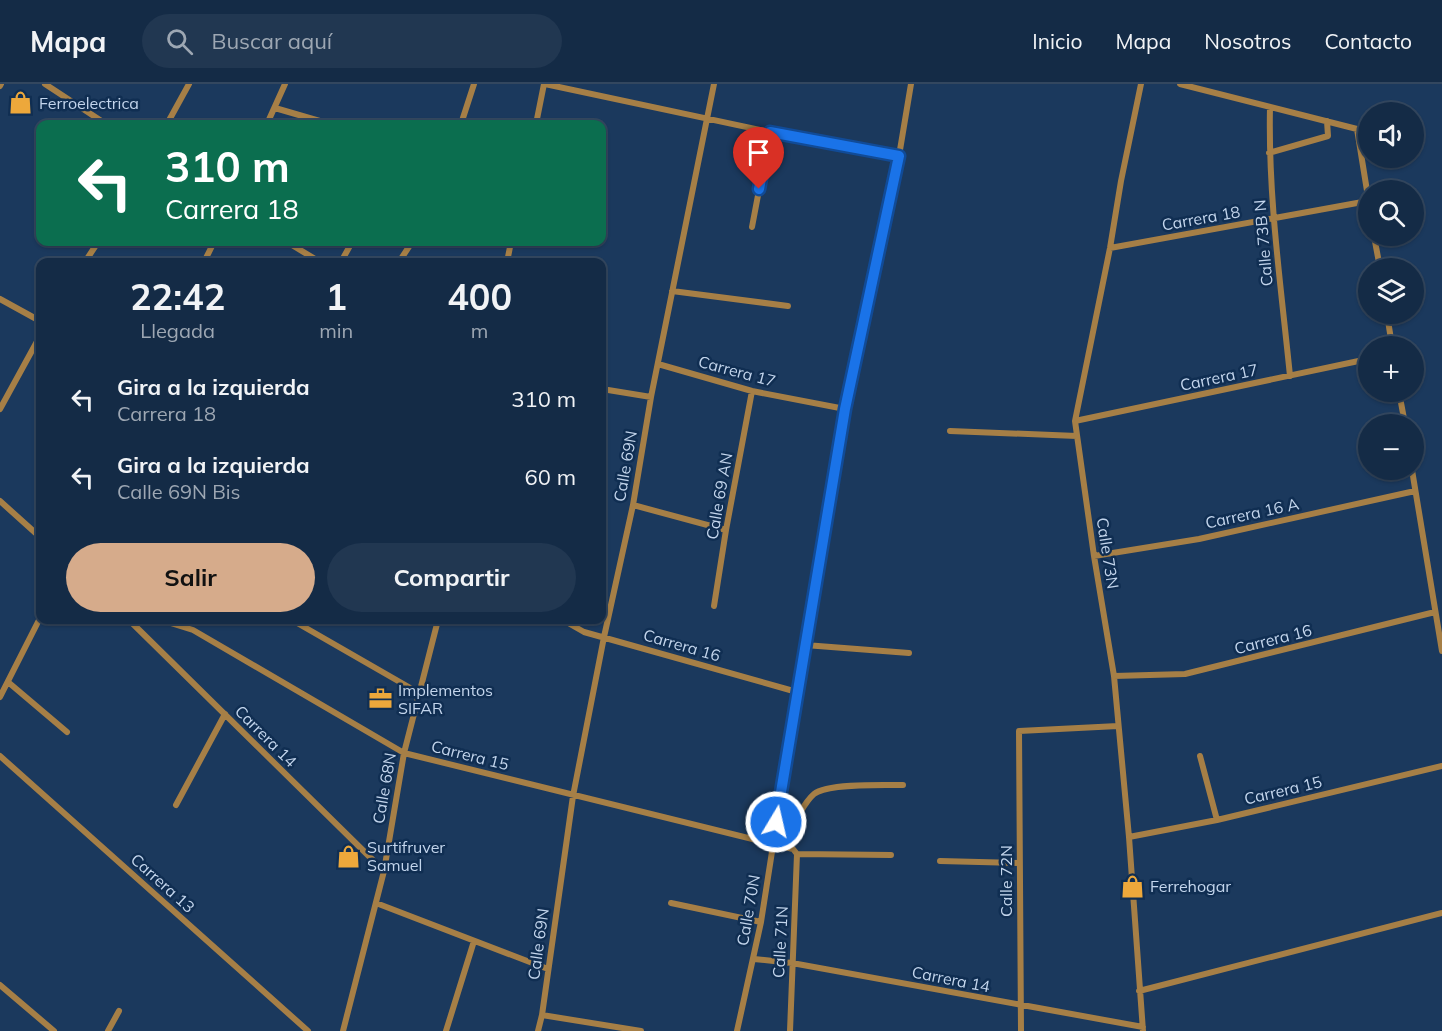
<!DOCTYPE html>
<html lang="es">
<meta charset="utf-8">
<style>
body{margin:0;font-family:Mulish,sans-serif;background:#213751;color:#f1f3f6;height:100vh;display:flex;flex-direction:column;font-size:22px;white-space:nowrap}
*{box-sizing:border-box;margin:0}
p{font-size:20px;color:#9da7b3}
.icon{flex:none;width:33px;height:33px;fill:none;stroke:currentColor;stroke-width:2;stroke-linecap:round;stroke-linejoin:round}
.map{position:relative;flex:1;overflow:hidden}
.side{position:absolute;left:36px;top:174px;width:570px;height:366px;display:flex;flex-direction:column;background:#142b46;border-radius:12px;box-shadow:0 2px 4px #0004,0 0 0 2px #33475f}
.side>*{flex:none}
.hud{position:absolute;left:36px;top:36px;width:570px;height:126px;border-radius:12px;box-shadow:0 2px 4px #0004,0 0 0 2px #33475f;background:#0b6e4f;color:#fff;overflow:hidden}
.controls{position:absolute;left:1358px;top:18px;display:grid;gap:12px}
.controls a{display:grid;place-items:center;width:66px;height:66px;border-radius:50%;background:#142b46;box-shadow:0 2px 4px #0004,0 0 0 2px #33475f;font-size:30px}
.pin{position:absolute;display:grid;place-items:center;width:51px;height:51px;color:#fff;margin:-62px -26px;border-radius:50% 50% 50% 0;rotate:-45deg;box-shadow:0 0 6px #0007}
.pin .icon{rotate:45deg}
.me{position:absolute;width:66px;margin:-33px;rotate:9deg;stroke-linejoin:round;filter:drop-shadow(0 0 4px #0008)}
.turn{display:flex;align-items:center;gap:21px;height:126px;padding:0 30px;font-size:27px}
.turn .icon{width:78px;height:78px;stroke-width:2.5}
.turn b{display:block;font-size:42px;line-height:51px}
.eta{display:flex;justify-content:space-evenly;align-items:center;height:102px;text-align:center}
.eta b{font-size:36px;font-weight:700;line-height:42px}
.cta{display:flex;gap:12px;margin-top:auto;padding:12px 30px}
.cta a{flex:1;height:69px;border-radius:36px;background:#d6ab8b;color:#111;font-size:24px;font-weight:700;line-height:69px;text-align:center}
.cta a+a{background:#213751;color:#f1f3f6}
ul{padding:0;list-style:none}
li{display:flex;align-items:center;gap:18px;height:78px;padding:0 30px}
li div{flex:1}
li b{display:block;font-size:22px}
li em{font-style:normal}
header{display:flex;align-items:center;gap:36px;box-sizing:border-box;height:84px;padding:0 30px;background:#142b46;border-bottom:2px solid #33475f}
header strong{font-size:28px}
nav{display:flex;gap:33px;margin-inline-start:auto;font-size:21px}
.search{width:420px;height:54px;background:#213751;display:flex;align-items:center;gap:15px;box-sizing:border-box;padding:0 21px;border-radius:33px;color:#9da7b3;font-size:22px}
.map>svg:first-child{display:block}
</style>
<header>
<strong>Mapa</strong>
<div class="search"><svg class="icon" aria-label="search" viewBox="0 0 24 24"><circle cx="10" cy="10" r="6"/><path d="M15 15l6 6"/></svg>Buscar aquí</div>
<nav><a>Inicio</a><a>Mapa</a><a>Nosotros</a><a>Contacto</a></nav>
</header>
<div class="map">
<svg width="1442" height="947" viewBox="0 0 1442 947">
<rect width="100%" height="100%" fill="#1b395d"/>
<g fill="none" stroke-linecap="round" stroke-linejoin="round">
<path stroke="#a67f46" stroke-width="6" d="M45 0 106 40
M545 0 770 48 899 72
M1141 0 1121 97 1110 164 1075 337 1094 472 1114 592 1129 753 1143 947
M1180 0 1357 45 1368 113
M0 2 1 0
M1270 23C1268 113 1281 202 1290 292
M275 24 330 40
M167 40 189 0
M267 40 285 0
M461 40 474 0
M536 40 544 0
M1269 69 1328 52 1327 37
M752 143 770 48
M1374 152 1380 184
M287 158 320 178
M1110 164 1368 117
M85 178 98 158
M204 178 214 158
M341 178 352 158
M399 178 412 158
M507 178 511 158
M672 207 788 222
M0 215 40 237
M1387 230 1392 262
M658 280 752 307 845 325
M602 305 651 313
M1399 308 1405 340
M0 325 40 252
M1075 337 1368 275
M950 347 1077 352
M1412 386 1442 567
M0 417 40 453
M633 421 726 446
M1094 472 1199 455 1415 407
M714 522 726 446 752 307
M129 536 384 787
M161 536 193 546 404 669 793 765 797 770
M292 536 419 609
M563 536 584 548 797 608
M805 561 909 569
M1114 592 1185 590 1435 528
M8 598 67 648
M0 613 40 534
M0 672 308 947
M1200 672 1217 736
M176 721 225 630
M1129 753 1217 736 1442 682
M783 763C790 748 802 720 814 710 827 699 885 701 903 701
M797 770 891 771
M940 777 1019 779
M376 819 548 885
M671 819 761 838
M754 875 792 879 1143 943
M0 901 54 947
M1139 907 1442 829
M542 931 641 947
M108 947 119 927
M343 947 384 787 404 669 438 536
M446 947 474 857
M538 947 542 931 573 712 604 553 633 421 651 313 714 0
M737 947 761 838 797 608 845 325 899 72 911 0
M790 947 797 770
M1021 947 1019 647 1118 642"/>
</g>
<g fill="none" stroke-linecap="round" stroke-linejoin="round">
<defs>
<path id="route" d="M759 105 770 48 899 72 845 325 776 738"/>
</defs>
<use href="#route" stroke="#114b97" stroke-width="15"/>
<use href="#route" stroke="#1a73e8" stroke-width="10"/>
</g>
<defs>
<symbol id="shop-bare" viewBox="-9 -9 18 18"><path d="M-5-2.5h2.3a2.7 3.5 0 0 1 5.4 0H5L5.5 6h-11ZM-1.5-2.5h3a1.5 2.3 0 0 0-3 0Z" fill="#eda83b" stroke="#102e52" stroke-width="2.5" paint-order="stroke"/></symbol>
<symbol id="office-bare" viewBox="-9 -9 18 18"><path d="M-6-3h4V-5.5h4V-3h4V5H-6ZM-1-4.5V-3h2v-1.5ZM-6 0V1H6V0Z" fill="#eda83b" stroke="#102e52" stroke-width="2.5" paint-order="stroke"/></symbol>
</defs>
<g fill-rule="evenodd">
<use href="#shop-bare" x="4" y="2" width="33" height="33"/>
<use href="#office-bare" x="364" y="598" width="33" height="33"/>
<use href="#shop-bare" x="332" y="756" width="33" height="33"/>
<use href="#shop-bare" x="1116" y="786" width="33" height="33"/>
</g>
<g text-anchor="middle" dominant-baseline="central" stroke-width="5" stroke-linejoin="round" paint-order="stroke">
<g font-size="16" fill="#c3d5ec" stroke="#102e52" text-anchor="start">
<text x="39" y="19">Ferroelectrica</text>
<text x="398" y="606">Implementos<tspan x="398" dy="18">SIFAR</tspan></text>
<text x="367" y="763">Surtifruver<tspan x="367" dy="18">Samuel</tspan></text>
<text x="1150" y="802">Ferrehogar</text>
</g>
<g font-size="16" fill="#c3d5ec" stroke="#102e52">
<text transform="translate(1201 134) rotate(-10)">Carrera 18</text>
<text transform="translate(1263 159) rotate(-95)">Calle 73B N</text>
<text transform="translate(737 287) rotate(15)">Carrera 17</text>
<text transform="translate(1219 293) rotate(-12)">Carrera 17</text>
<text transform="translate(625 382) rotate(-80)">Calle 69N</text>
<text transform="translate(719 412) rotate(-80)">Calle 69 AN</text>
<text transform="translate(1252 429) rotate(-12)">Carrera 16 A</text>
<text transform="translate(1108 469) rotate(81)">Calle 73N</text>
<text transform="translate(1273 555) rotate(-14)">Carrera 16</text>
<text transform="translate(682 561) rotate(16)">Carrera 16</text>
<text transform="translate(266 652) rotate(45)">Carrera 14</text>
<text transform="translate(470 671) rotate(14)">Carrera 15</text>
<text transform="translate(384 704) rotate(-80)">Calle 68N</text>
<text transform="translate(1283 706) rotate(-13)">Carrera 15</text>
<text transform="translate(1006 797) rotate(-90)">Calle 72N</text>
<text transform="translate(163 799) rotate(42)">Carrera 13</text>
<text transform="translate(748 826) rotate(-80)">Calle 70N</text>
<text transform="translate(780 858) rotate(-87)">Calle 71N</text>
<text transform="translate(538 860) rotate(-82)">Calle 69N</text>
<text transform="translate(951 895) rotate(11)">Carrera 14</text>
</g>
</g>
</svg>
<div class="controls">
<a><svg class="icon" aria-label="sound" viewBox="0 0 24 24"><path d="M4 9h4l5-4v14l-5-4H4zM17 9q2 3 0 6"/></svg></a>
<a><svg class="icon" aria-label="search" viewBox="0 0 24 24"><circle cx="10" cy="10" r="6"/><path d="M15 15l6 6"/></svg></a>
<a><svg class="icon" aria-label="layers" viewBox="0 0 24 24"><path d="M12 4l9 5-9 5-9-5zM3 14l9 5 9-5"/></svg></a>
<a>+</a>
<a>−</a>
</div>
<div class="pin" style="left:759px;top:105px;background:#d93025"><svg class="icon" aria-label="arrive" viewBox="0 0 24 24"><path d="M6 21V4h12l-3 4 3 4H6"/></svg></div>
<svg class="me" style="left:776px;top:738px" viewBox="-20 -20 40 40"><circle r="17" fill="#1a73e8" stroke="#fff" stroke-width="3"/><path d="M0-11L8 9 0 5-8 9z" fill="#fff"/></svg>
<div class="hud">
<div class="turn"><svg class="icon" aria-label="left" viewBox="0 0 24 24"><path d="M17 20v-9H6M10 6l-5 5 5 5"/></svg><div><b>310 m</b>Carrera 18</div></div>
</div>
<section class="side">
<div class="eta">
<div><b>22:42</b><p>Llegada</p></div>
<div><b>1</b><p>min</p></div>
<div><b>400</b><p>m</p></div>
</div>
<ul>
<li><svg class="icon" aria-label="left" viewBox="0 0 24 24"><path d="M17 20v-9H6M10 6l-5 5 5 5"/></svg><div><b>Gira a la izquierda</b><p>Carrera 18</p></div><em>310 m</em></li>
<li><svg class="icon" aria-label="left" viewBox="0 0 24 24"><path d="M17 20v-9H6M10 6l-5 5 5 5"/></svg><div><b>Gira a la izquierda</b><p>Calle 69N Bis</p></div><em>60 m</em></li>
</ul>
<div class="cta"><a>Salir</a><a>Compartir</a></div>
</section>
</div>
